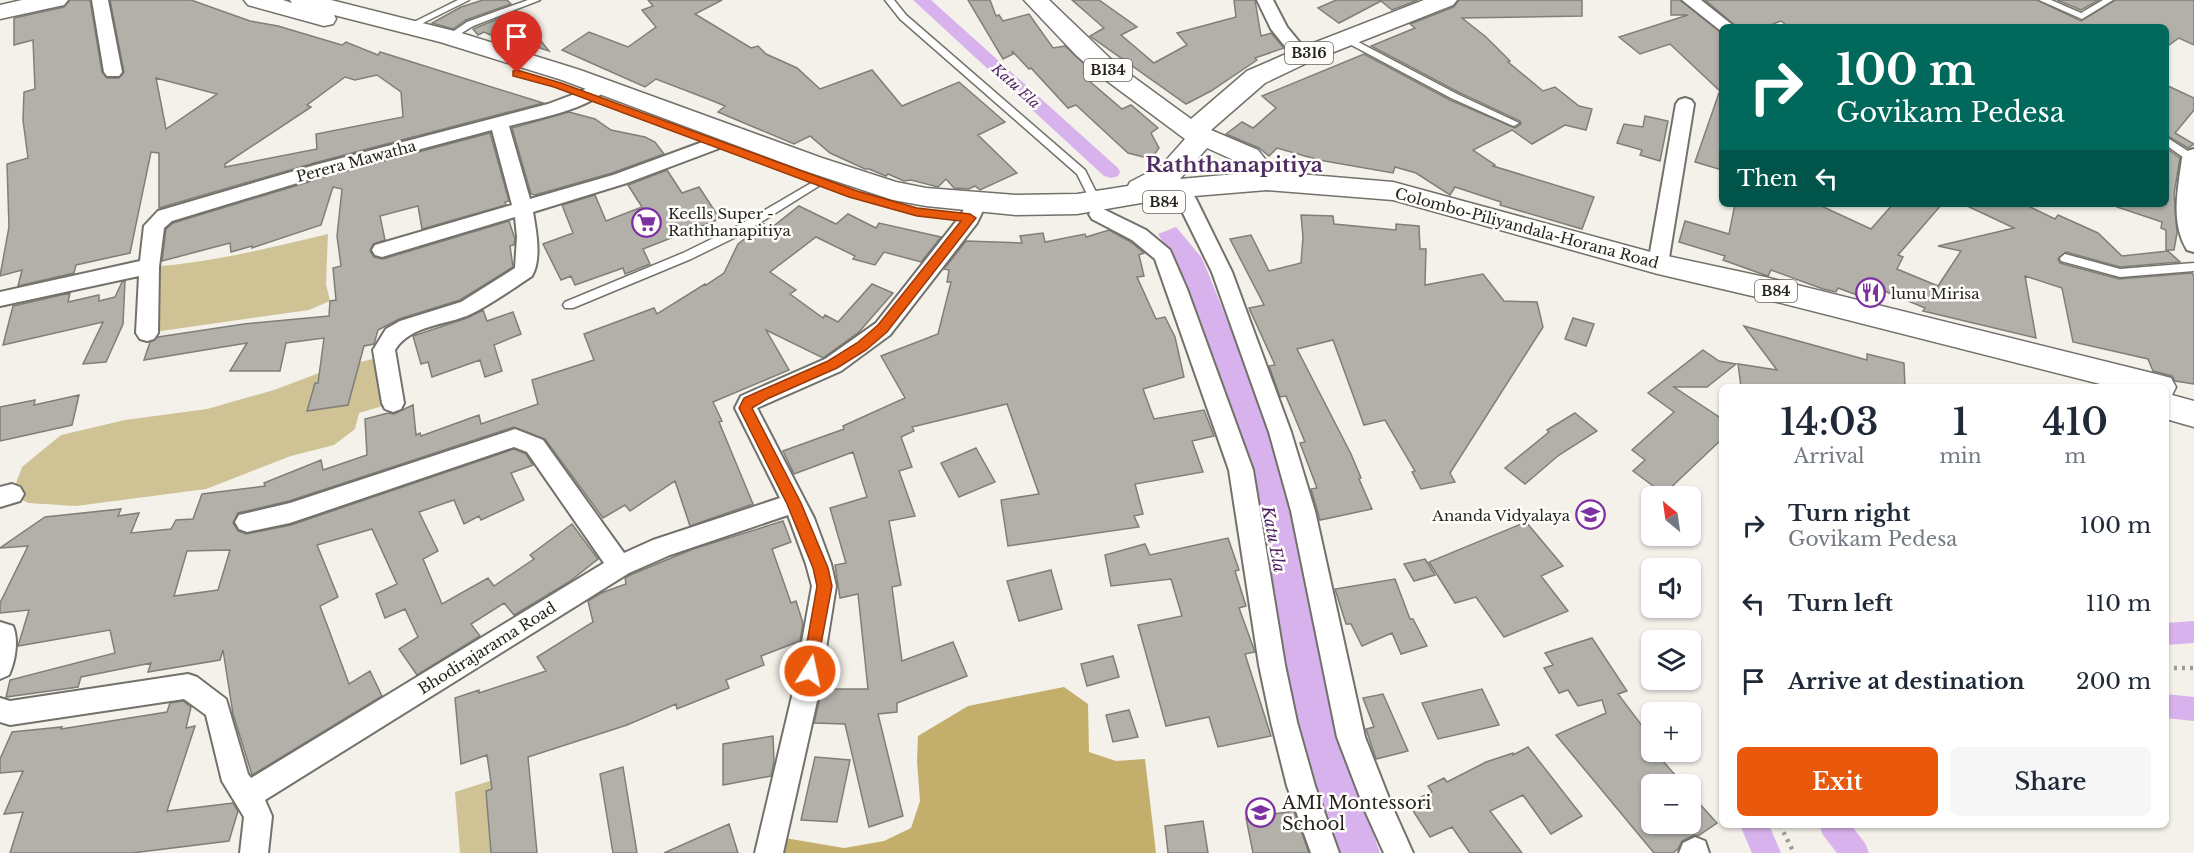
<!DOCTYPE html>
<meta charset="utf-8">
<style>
body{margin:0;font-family:"Libre Baskerville",serif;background:#f6f6f7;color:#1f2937;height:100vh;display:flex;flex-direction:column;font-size:22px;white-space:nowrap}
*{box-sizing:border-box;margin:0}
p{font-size:20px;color:#747a83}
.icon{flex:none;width:33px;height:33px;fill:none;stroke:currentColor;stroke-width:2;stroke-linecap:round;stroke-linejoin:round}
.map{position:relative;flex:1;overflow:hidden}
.side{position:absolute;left:1719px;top:384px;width:450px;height:444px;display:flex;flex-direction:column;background:#fff;border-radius:9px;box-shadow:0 2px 4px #0004}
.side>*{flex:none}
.banner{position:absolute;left:1719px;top:24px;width:450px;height:183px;border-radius:9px;box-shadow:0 2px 4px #0004;background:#00695c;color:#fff;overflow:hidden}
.needle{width:39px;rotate:331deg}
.controls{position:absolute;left:1641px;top:486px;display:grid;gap:12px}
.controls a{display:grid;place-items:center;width:60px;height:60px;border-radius:9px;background:#fff;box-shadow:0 2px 4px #0004;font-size:30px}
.pin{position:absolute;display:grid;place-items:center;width:51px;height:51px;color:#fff;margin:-62px -26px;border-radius:50% 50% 50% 0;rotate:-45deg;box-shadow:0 0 6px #0007}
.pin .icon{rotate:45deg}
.me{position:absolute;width:66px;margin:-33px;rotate:10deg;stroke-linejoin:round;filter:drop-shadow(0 0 4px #0008)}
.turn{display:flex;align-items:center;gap:21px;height:126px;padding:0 18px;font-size:27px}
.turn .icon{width:78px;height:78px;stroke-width:2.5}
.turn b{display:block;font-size:42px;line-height:51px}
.then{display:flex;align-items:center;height:57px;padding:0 18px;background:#0003;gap:12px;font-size:22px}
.eta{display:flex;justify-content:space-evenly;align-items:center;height:102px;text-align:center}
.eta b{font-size:36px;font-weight:600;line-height:42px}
.button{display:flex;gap:12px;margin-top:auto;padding:12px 18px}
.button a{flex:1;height:69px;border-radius:9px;background:#ea580c;color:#fff;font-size:24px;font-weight:600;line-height:69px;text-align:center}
.button a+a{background:#f6f6f7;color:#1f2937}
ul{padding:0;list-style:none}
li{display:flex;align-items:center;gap:18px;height:78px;padding:0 18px}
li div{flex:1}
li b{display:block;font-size:22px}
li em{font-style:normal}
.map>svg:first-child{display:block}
</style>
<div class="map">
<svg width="2194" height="853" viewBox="0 0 2194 853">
<rect width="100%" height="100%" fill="#f3f1e9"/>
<path fill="#cfc396" d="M328 234 326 284 330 301 309 310 147 333 149 267C210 263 269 248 328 234Z
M385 356 393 403 359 413 355 429 334 445 291 456 206 489 76 506 28 503 12 494 22 467 61 435 125 420 207 409 274 390 327 370Z
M515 773 532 853H460L455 792Z"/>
<path fill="#c3af6b" d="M1064 687 1088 704 1089 752 1116 761 1145 759 1156 853H769L773 836 844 848 884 841 911 828 920 801 917 761 918 736 968 706Z"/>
<path fill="#d7b2ed" d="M1176 227 1202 258 1274 436 1342 745 1380 853H1336L1301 757 1243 462 1171 255 1158 234Z"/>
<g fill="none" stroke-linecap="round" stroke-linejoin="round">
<path fill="#d7b2ed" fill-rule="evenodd" d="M913 0H931L1118 168 1120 172 1118 176 1111 178 1104 176Z
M2194 621V643L2166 645V623Z
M2166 694 2194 697V721L2166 718Z
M1740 825H1769L1781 853H1752Z
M1819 825H1851L1865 843 1869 853H1837L1823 835Z"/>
</g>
<path fill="#b2b0a9" stroke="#807e78" stroke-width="1.5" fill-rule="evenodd" d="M70 0H90L102 72 107 78H119L124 72 110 0H191L250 21 278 26 335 43 342 45 346 42 378 55 380 52 543 103 314 163 159 208V153L151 152 130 253 76 265 74 273 18 286 22 270 0 276 9 227 7 164 28 158 23 120 24 92 35 89 33 40 14 45V18L64 7ZM377 75 401 92 403 117 316 134 317 149 225 167V164L311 107 307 105 345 77 355 80ZM156 78 217 94 166 129Z
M483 0H507L511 4 466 20 453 29 432 23 461 7Z
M648 0H722L695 14 751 48 758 46 766 54 797 68 820 89 872 70 902 106 959 82 1005 122 978 135 1017 173 980 190 975 186 969 189 954 188 946 179 938 187 911 180 904 181 888 174 886 176 869 169H865L830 153 810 136 794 144 718 112 725 106 708 99 656 79 645 87 562 50 589 32 628 47 656 27 642 10 653 6Z
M968 0H990L996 16 999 15 1003 21 1029 14 1053 48 1065 46 1096 75 1087 79 1122 109 1131 105 1158 128 1151 133 1159 148 1151 159 1128 153 1076 105 1068 108 1031 68 1029 69 1012 51 1013 54 1003 59Z
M1072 0H1099L1137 27 1121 35 1154 63 1187 45 1177 33 1236 17 1234 0H1255L1261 36 1271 33 1284 48 1255 58 1257 60 1211 91 1186 104 1090 36 1104 28Z
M1336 0H1418L1392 10 1381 1 1339 23 1318 8Z
M1459 0H1582V16L1462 18 1486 37 1510 61 1508 62 1543 91 1555 87 1579 106 1592 109 1586 130 1565 125 1532 144 1512 130 1473 150 1495 165 1493 166 1594 197 1582 229 1500 205 1501 202 1455 187 1450 195 1416 173 1395 167 1393 173 1319 160 1277 148 1269 156 1259 148 1226 134 1242 122 1253 128 1276 108 1262 96 1364 54 1450 100 1515 128 1521 124 1520 121 1458 92 1371 46 1415 28 1410 24 1454 7Z
M1671 0H1680L1722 33V170L1695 162 1719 93H1722L1670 44 1640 54 1619 37 1688 15H1671Z
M1705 0H2037L2081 21 2115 0H2194V45L2179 38 2166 47V27H1789L1781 21 1765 27H1737Z
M2057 0H2099L2081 10Z
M517 11 549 51 522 42 516 46 484 32 478 35 473 29Z
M2166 85 2194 98V110L2175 133 2194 144 2188 148 2166 135Z
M569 112 595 119 611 130 645 137 655 142 664 154 612 173 535 195 531 194 512 128Z
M1645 116 1668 121 1660 161 1640 155 1642 150 1617 143 1624 124 1643 127Z
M490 133 509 201 505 202 506 205 422 229 418 206 380 216 385 240 373 244 370 251 374 257 383 259 509 221 515 239 514 245 510 246 513 267 460 300 399 319 378 330 374 344 364 346 348 405 307 411 315 383H318L324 338 286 343 280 371H230L247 343 144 360 150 342 158 337 244 324 329 316 330 301 336 300 333 268 341 266 337 236 342 189 333 187 321 225 252 248V246L231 252 230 243 162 261 166 229 173 223 328 176Z
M2166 148 2180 158 2174 194 2177 233 2174 250H2166V230L2161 228 2162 222 2117 207V204H2166Z
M667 170 682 193 699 187 720 219 643 249 650 264 625 274 623 268 575 285 571 276 561 280 543 244 573 233 562 205 595 195 606 221 642 207 628 185Z
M1735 204H1817L1871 229 1893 204H1942L1898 255 1903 257 1897 269 1938 286 1961 251 1938 246 2014 228 1963 204H2024L2055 219 2058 215 2098 233 2122 256 2168 251 2180 262 2120 267 2066 252 2058 259 2060 263 2119 279 2192 273 2194 276V384L2175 381 2172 376 2153 371 2148 359 2073 342 2062 288 2025 276 2036 338 1923 311 1925 308 1882 290 1876 302 1838 288 1836 292 1823 289 1771 270 1768 276 1762 274 1723 260 1725 256 1679 242 1685 221 1729 234Z
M799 206 836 224 848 214 876 228 879 223 941 237 921 262 884 252 875 265 853 259 855 256 816 237 770 272 796 290 790 294 823 318 825 315 838 322 872 284 893 293 859 332 823 358 766 330 789 370 713 402 722 421 719 422 753 504 690 526 675 481 630 511 625 505 603 518 545 439 514 427 289 501 238 513 233 523 238 531 246 534 291 525 514 449 526 454 533 465 511 473 524 500 481 520 479 516 464 524 454 500 419 512 438 551 423 559 442 604 488 578 494 586 534 559 530 555 572 524 598 559 569 582 514 615 504 603 471 624 480 636 417 675 399 649 418 637 405 609 385 618 376 594 397 584 372 529 317 545 338 597 320 606 349 684 370 671 382 696 252 775 233 714 223 650 220 660 148 672 151 663 81 677 78 687 6 697 10 680 115 653 110 630 18 646 29 610 0 613V603L28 546 0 548 45 517 121 509 118 516 139 513 131 533 171 529 176 520 193 519 202 494 265 486 264 483 321 460 323 470 367 455 365 419 388 413 394 414 413 405 416 435 420 433 421 436 479 415 481 424 538 404 532 380 594 360 584 334 654 308 657 314 705 284 706 285 724 273 738 244 764 224 771 228ZM230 550 218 590 174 596 187 551Z
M1301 215 1333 216 1334 224 1396 230V224L1419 226 1420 249H1426L1425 285 1483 274 1504 301 1537 302 1543 327 1450 473 1455 482 1421 489 1412 472 1415 471 1385 420 1364 425 1333 340 1297 349 1351 454 1361 478 1359 479 1372 509 1320 520 1311 489 1317 488 1300 443 1305 442 1286 396 1280 397 1269 366 1275 365 1249 308 1264 305 1230 239 1251 235 1269 271 1301 263 1303 237Z
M1109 230 1131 242 1144 253 1139 255 1144 276 1137 277 1156 319 1165 317 1175 337 1184 377 1143 389 1154 419 1204 410 1214 436 1192 441 1203 472 1135 484 1143 514 1134 516 1139 527 1008 546 1001 500 1039 494 1007 404 912 427 914 431 901 437 912 467 899 471 915 516 889 521 901 585 892 587 902 661 953 642 967 676 897 703V712L878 714 903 816 869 827 845 724 814 723 822 689H868L858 594 840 598 835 565 846 563 830 508 867 497 853 452 794 474 783 451 844 429 843 426 905 398 881 356 938 334 951 282H947L949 270 944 269 966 241 1022 243 1020 236 1043 233 1045 242 1085 234 1086 237Z
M125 281 123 324 106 362 83 364 103 322 3 345 13 306 70 293 68 302 99 295V301L115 297 122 282Z
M483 310 487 321 513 312 521 334 494 345 502 371 485 377 480 360 432 377 428 362 421 364 413 336 467 318Z
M1573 318 1594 324 1586 346 1565 339Z
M1744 326 1867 360V354L1904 363 1905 387H1741L1738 364 1777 370Z
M1703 350 1719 361 1736 364 1707 387H1674L1722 419V439L1664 494 1633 471 1645 460 1632 450 1674 412 1648 393Z
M79 395 72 425 0 441V407L35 400 34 405Z
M1575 413 1597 431 1559 455 1525 484 1505 468 1549 432 1547 430Z
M976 448 995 482 959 497 941 463Z
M783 521 791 542 772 549 791 603 796 601 803 623 800 641 761 656 764 665 726 680 729 688 677 709 676 704 627 725 528 757 537 853H491L486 791 492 789 487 755 461 764 455 698 479 690V693L546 671 537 657 593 622 588 601 601 593 626 584 625 578 630 575 693 549Z
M1526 522 1563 566 1541 576 1568 611 1504 637 1476 597 1455 603 1429 562Z
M1228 538 1239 570 1235 571 1246 606 1239 608 1255 652 1245 654 1271 736 1218 747 1209 717 1166 726 1138 625 1182 616 1171 579 1111 586 1105 555 1145 544 1150 555Z
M1425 559 1435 575 1414 581 1404 564Z
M1051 570 1062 609 1019 621 1007 581Z
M1395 579 1410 619H1413L1427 646 1401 654 1392 633 1362 646 1351 624H1346L1335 589Z
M1592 638 1627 691 1618 694 1652 739V752H1655L1683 784H1652V824H1690V793L1717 823 1698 836 1694 835 1682 841 1678 849 1673 853H1654L1556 735 1606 713 1602 700 1578 706 1568 690 1559 693 1544 668 1553 665 1545 653Z
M1113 656 1119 677 1087 686 1081 664Z
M1482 689 1499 725 1438 739 1422 703Z
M1383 694 1408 751 1376 759 1366 729 1374 727 1363 698Z
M183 701 191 707 186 728 195 726 167 811 233 803 238 811 229 841 132 853H10L23 812 4 814 23 771 0 773V759L12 732 62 727 61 729 167 712 170 703Z
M1129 710 1138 737 1113 742 1106 715Z
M773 736 774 762 771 776 723 785V744Z
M1528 747 1582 816 1551 834 1523 795 1490 811 1522 853H1470L1452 827 1430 837 1408 803 1432 792 1428 786 1444 778 1447 782 1486 762 1513 753V755Z
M815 757 850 760 837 822 801 820Z
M623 767 637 853H613L600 774Z
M1294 811 1309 853H1253L1246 818Z
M1203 821 1208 853H1168L1165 826Z
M729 824 738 853H664Z"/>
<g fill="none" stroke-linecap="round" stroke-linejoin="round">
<defs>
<path id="lane" d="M458 0H469L411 29 408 30 404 27Z
M528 0H540L473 26 452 39 449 40 445 37 467 22Z
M885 0H894L906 15 1085 170 1101 202 1100 204H1092L1077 174 900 19Z
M2039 0H2051L2081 13 2103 0H2113L2082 19Z
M1345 35 1457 94 1519 123 1514 126 1511 125 1451 98 1342 40V36Z
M2166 137 2194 155V160H2187L2166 145Z
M818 179 822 180V184L742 234 691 259 573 308H565L563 305 565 302 683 253 734 228Z
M2065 254 2120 269 2194 263V271L2120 277 2061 261 2060 258Z"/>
<path id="street" d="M92 0H108L122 72 119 76H107L104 72Z
M1257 0H1273L1287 27 1311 56 1308 60H1296L1271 29Z
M1682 0H1701L1735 27H1722L1721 31Z
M600 81 606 82 609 86C593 109 535 119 509 126L530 199 613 175 708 140H720L723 144 720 148 627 183 533 212C536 230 542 259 532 276 514 288 496 301 477 311 451 326 411 323 395 350L404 403 401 409 393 412 385 409 382 403 373 350 386 329 400 321 461 302 515 268 517 237 515 217 382 257 375 255 372 250 375 245 512 205 492 130 327 174 172 221 164 228 159 267 158 333 154 339 147 341 140 339 136 333 139 276 0 306V292L140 261 144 226 158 211 315 165 548 104 580 92Z
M1685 98 1691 100 1694 104 1668 264 1665 269 1658 271 1651 269 1648 264 1676 104 1679 100Z
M2194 149V252L2187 250C2170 222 2178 189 2182 158L2187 151Z
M1186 193 1193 194 1196 199 1232 272 1291 432 1315 511 1365 737 1392 806 1413 853H1384L1366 813 1337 737 1291 511 1269 432 1212 272 1176 199 1179 194Z
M977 196 984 197 987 202 977 223 890 335 841 371 757 408 814 518 831 564 836 586 819 692 783 853H755L793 692 812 586 806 564 788 515 670 555 629 573 265 800 272 816 268 853H240L244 817 222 781 206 715 184 699 10 725 0 722V698L10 701 188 674 197 677 226 699 248 774 251 778 604 563 527 452 514 447 290 523 247 532 239 529 235 522 239 515 290 503 515 429 543 440 624 553 653 540 780 498 735 408 741 396 825 359 876 323 961 215 970 197Z
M1099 207 1146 230 1170 250 1187 289 1253 470 1285 665 1297 722 1315 786 1339 853H1311L1287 786 1271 722 1259 665 1229 470 1155 259 1132 240 1092 219 1089 214 1092 209Z
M12 484 20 487 24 494 20 501 0 507V487Z
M0 622 13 626C19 640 15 662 9 675L0 679Z
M1695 837 1705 841 1709 853H1679L1683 843Z"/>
<path id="secondary" d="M22 0H68L64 5 0 19V5Z"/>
<path id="primary" d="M244 0H283L292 3 290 0H331L458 32 580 70 822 158 896 182 926 188 1016 195 1077 194 1128 186 1130 182 1161 166 1185 139 1099 75 1076 55 1024 0H1049L1117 65 1191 119 1247 71 1293 51 1424 0H1457L1453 5 1311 61 1265 83 1211 130 1258 150 1275 172 1393 182 1658 254 1765 277 2160 375 2171 378 2176 387 2172 395 2194 401V427L2166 419V387H2112L1765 299 1658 274 1393 200 1267 190 1170 198 1077 214 1016 215 926 206 893 200 802 170 562 80 440 42 334 15 336 19 333 24 324 26 248 5ZM1207 148 1238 162 1247 173 1180 179Z"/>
</defs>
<use href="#lane" stroke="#72716a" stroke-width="3"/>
<use href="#street" stroke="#72716a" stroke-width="4"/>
<use href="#secondary" stroke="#72716a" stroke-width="3"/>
<use href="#primary" stroke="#72716a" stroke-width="3"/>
<path stroke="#9d9b95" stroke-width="4.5" stroke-dasharray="3 5" stroke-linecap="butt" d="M2166 668H2194
M1780 825 1794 853"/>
<use href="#lane" fill="#fff" fill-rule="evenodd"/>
<use href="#street" fill="#fff" fill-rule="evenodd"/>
<use href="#secondary" fill="#fff" fill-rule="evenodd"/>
<use href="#primary" fill="#fff" fill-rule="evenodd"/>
</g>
<path fill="#ea580c" stroke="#983908" stroke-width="1.5" d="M517 70 561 83 857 191 917 208 970 214 976 218 887 332 866 350 837 368 767 399 752 408 801 503 828 568 832 586 815 676 810 678 804 676 802 671 817 586 813 568 787 504 739 408 744 398 828 361 857 343 878 325 961 221 917 216 849 197 554 87 513 76V71Z"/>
<defs>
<symbol id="supermarket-ring" viewBox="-11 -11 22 22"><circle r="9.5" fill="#fffefb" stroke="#7d30a1" stroke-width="1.5"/><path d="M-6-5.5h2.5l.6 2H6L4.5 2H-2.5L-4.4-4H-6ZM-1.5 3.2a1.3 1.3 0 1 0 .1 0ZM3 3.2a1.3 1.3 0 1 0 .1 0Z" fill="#7d30a1"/></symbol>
<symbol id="restaurant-ring" viewBox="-11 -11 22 22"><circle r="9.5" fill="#fffefb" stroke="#7d30a1" stroke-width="1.5"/><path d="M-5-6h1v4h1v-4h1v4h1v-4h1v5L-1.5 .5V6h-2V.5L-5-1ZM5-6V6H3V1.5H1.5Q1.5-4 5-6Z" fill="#7d30a1"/></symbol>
<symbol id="school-ring" viewBox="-11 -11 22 22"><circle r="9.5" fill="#fffefb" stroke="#7d30a1" stroke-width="1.5"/><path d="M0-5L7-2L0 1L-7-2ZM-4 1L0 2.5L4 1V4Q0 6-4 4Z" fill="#7d30a1"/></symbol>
</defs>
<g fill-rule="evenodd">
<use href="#supermarket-ring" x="630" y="206" width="33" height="33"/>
<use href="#restaurant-ring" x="1854" y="276" width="33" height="33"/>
<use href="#school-ring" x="1574" y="498" width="33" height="33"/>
<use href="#school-ring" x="1244" y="796" width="33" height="33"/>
</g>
<g text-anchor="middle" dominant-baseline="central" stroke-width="5" stroke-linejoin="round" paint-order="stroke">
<g fill="#fffefb" stroke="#666562" stroke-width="1.5">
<rect x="1285" y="42" width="48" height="22" rx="4.5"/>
<rect x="1084" y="59" width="48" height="22" rx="4.5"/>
<rect x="1143" y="191" width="42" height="22" rx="4.5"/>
<rect x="1755" y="280" width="42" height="22" rx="4.5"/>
</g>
<g font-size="14" font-weight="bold" fill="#252421">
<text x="1309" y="53">B316</text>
<text x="1108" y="70">B134</text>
<text x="1164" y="202">B84</text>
<text x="1776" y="291">B84</text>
</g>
<g font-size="14" font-style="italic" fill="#491b60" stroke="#fffefb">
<text transform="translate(1016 86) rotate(42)">Katu Ela</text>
</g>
<g font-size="15" fill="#252421" stroke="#fffefb">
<text transform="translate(356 161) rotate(-15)">Perera Mawatha</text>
<text transform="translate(1527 228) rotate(15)">Colombo-Piliyandala-Horana Road</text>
<text transform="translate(487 648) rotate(-32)">Bhodirajarama Road</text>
</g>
<g font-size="15" fill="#252421" stroke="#fffefb" text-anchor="start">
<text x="668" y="213">Keells Super -<tspan x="668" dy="17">Raththanapitiya</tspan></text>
<text x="1891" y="293">lunu Mirisa</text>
<text x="1570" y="515" text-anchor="end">Ananda Vidyalaya</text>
</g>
<g font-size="16" font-style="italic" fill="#491b60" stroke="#fffefb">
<text transform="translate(1274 539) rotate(79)">Katu Ela</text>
</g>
<g font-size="18" fill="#252421" stroke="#fffefb" text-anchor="start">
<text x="1282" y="803">AMI Montessori<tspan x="1282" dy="21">School</tspan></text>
</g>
<g font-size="21" font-weight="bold" fill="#512d65" stroke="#fffefb">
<text x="1234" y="165">Raththanapitiya</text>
</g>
</g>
</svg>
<div class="controls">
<a><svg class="needle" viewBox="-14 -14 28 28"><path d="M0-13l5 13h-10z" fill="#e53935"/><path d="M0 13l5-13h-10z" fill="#747a83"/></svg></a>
<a><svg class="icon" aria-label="sound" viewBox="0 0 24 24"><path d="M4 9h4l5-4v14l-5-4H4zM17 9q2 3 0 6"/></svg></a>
<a><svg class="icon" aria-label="layers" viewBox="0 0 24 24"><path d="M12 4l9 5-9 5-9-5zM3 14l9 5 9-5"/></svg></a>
<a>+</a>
<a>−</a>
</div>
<div class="pin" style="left:517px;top:73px;background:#d93025"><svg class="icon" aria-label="arrive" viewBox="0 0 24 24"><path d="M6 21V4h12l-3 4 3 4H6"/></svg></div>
<svg class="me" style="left:810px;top:671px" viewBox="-20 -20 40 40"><circle r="17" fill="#ea580c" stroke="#fff" stroke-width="3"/><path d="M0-11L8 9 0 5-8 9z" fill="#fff"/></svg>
<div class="banner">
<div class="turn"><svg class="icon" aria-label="right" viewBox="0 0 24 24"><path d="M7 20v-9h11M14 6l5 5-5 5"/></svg><div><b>100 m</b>Govikam Pedesa</div></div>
<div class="then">Then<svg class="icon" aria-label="left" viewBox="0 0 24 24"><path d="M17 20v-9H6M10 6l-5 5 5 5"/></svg></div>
</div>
<section class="side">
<div class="eta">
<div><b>14:03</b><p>Arrival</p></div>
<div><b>1</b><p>min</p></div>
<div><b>410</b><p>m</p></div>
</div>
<ul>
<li><svg class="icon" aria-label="right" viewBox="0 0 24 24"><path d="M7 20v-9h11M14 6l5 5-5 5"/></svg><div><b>Turn right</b><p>Govikam Pedesa</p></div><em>100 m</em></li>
<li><svg class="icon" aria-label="left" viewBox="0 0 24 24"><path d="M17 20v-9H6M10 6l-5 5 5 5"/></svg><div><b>Turn left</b></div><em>110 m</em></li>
<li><svg class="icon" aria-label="arrive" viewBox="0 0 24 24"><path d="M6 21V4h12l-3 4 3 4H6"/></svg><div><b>Arrive at destination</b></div><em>200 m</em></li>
</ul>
<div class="button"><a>Exit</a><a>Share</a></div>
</section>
</div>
